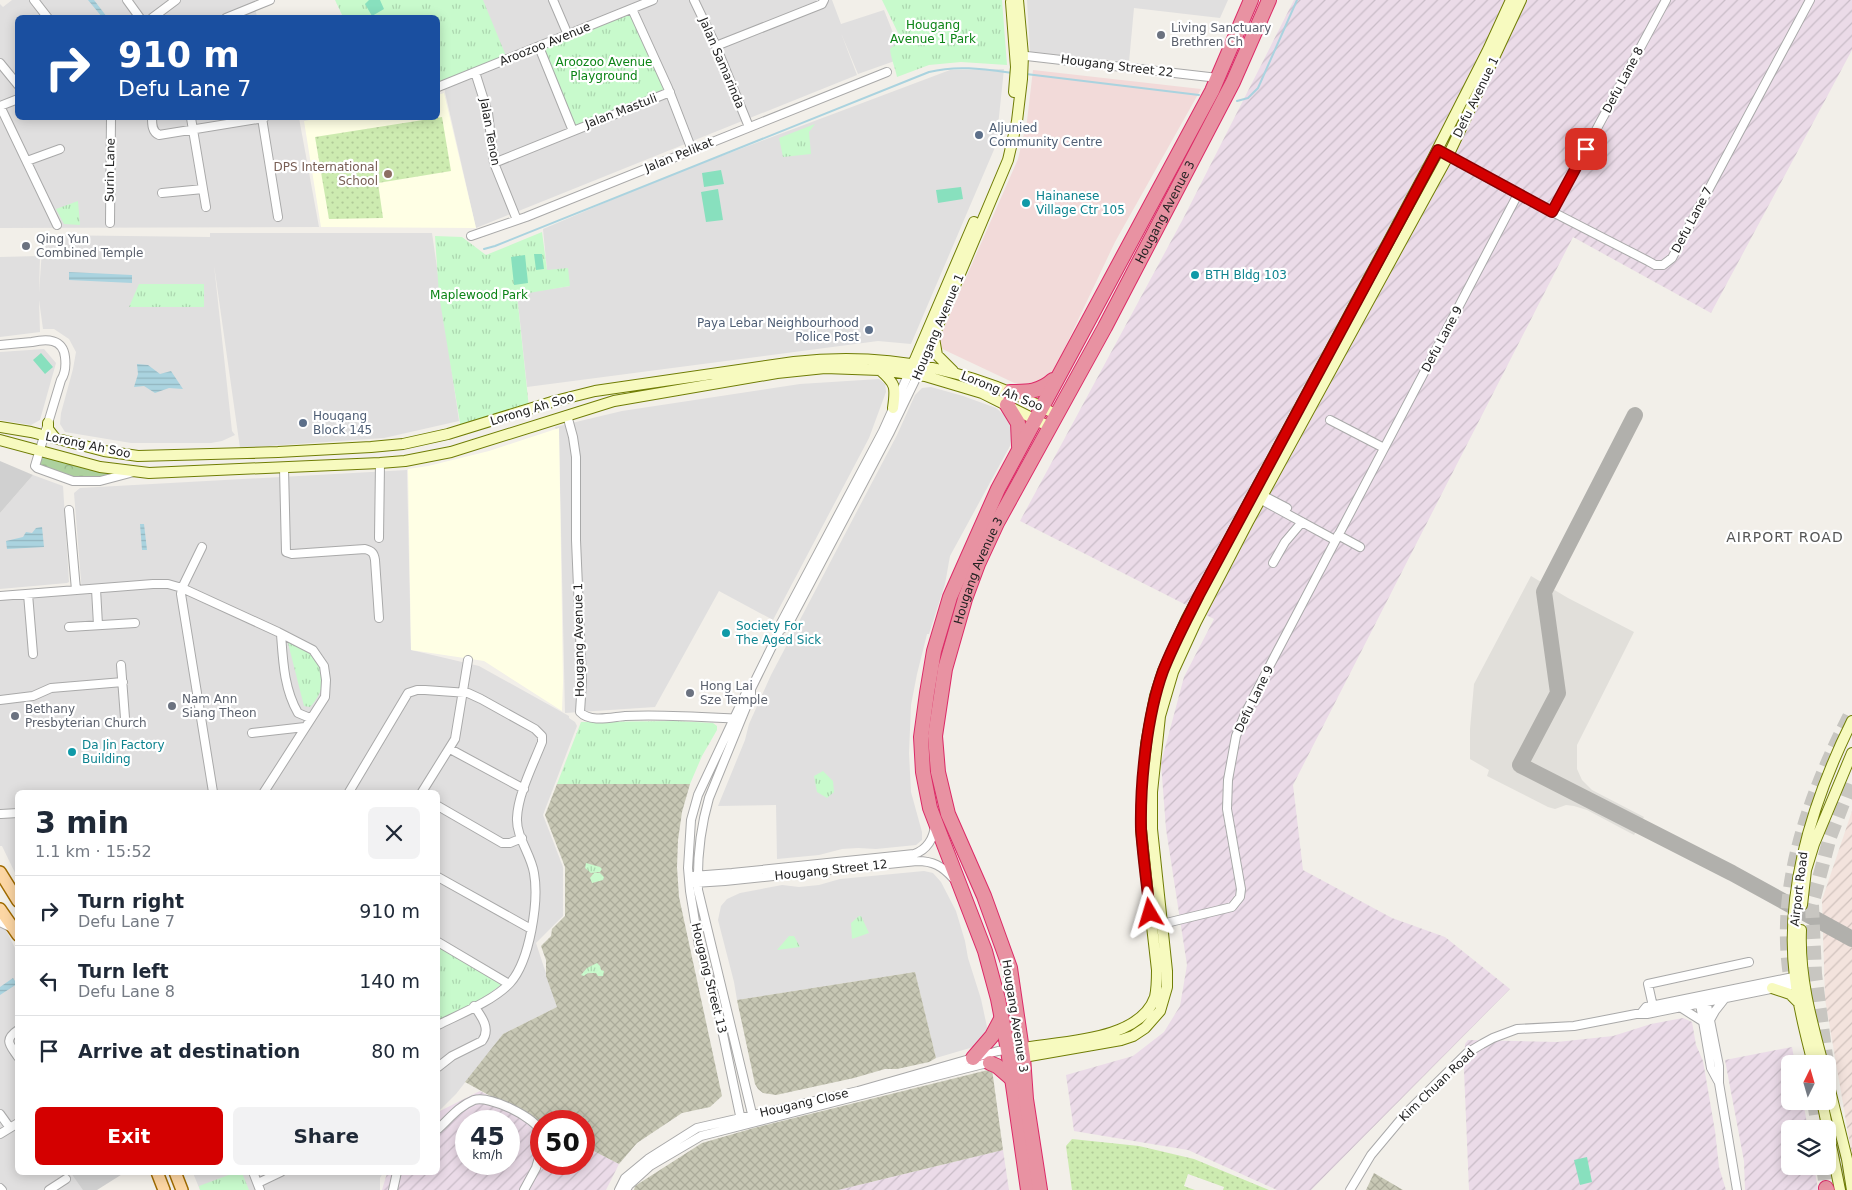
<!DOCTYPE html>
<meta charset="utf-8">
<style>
body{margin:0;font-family:"DejaVu Sans",sans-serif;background:#f2f2f3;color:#1f2937;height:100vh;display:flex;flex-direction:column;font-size:19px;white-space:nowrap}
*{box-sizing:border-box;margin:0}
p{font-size:16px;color:#747a83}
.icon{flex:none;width:28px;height:28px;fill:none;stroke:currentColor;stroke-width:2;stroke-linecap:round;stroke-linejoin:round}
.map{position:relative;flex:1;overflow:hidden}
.sheet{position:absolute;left:15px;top:790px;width:425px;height:385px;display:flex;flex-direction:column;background:#fff;border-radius:8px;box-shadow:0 2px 12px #0003}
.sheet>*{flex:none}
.top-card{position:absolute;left:15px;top:15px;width:425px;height:105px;border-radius:8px;box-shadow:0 2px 12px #0003;background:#1a4fa0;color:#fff;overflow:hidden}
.needle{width:32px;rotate:5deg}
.controls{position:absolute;left:1781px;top:1055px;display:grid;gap:10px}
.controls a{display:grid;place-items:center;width:55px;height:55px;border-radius:8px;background:#fff;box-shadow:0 2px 12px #0003;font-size:25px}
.speed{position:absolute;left:455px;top:1110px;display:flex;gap:10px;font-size:25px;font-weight:700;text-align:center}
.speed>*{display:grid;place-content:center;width:65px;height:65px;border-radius:50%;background:#fff;box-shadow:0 2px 12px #0003;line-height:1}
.speed small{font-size:12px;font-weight:400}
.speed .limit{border:8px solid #d22;background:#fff;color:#111}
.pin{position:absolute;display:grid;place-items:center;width:42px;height:42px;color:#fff;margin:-21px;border-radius:10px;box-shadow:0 2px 8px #0006}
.me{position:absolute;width:55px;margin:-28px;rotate:353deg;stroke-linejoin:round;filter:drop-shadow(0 0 4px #0008)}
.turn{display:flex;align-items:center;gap:18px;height:105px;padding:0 20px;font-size:22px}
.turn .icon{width:65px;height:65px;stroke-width:2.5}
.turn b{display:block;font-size:35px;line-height:42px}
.round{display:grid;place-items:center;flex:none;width:52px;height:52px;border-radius:8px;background:#f2f2f3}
.overview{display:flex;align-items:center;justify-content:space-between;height:85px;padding:0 20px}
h1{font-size:30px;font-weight:600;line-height:38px}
.primary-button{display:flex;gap:10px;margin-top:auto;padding:10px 20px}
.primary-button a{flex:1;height:58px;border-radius:8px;background:#d40000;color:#fff;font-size:20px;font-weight:600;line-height:58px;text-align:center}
.primary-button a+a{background:#f2f2f3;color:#1f2937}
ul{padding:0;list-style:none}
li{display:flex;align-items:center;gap:15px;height:70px;padding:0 20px;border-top:1px solid #e0e1e3}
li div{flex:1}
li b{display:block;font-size:19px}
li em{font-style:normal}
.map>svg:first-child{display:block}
</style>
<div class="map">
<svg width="1852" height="1190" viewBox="0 0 1852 1190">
<defs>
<pattern id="industrial-furrows" width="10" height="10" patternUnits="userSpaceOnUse" patternTransform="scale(1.25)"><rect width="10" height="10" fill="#ebdbe8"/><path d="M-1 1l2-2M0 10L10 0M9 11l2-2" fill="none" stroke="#c9bcc7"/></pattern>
<pattern id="military-furrows" width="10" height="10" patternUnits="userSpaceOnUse" patternTransform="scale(1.25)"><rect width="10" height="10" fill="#f3e3dd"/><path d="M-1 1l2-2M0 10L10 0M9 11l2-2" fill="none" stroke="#d0c2bd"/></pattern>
<pattern id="construction-cross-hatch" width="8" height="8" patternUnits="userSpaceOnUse" patternTransform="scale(1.25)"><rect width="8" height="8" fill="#c7c7b4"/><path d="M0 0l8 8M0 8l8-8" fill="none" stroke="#abab9a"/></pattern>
<pattern id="grass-dots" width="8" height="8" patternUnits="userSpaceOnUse" patternTransform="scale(1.25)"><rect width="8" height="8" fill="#cdebb0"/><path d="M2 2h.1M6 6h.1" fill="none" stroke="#b0c997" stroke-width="1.8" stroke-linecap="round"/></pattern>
<pattern id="forest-crowns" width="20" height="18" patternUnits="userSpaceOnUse" patternTransform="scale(1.25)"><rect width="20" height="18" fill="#add19e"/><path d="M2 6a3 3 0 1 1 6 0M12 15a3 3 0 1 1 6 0" fill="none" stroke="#95b388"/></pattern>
<pattern id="park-tufts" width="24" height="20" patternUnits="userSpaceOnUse" patternTransform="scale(1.25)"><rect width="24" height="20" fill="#c8facc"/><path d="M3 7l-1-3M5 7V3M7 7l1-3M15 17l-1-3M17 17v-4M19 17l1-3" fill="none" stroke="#acd6af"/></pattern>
<pattern id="water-rules" width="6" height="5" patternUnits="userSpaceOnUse" patternTransform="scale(1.25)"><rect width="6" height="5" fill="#aad3df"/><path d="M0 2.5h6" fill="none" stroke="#92b5bf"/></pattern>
</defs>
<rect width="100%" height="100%" fill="#f2efe9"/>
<path fill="#e0dfdf" d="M12 0H259L254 2 257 17 18 18V118H299L319 227 0 228V4L3 7Z
M482 0H832L841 24 884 10 903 58 858 74 841 33 857 75 476 228 442 79Z
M1027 0H1228L1220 18 1134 8 1129 62 1030 52Z
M1004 69 996 145 911 344 878 341 527 387 517 294 570 286 547 270 543 229 668 176 950 70Z
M210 233H432L459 421 384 438 240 448 214 265 232 431 235 435 222 441 211 443H131L65 432 60 424 61 413 73 369 76 352 69 339 54 329H43L39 300 40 332 0 337V257L40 256 39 293 43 235 210 237Z
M44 349 56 363 40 420 31 425 0 420V352Z
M879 379 885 384 886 392 869 438 773 620 719 591 655 707 565 713 559 438 555 427 622 411 800 384Z
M931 387 963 396 996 408 1007 417 1013 428 1010 446 950 556 945 584 929 634H927L917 674 911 705 909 753 911 792 922 832V840L916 845 876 849 858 848 842 849 819 855 777 859 776 805 718 806 745 740 749 724 771 675 897 435 915 395 922 388Z
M407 470 411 650 479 666 569 716V718L575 722 577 726 543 815 563 867V916L536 943 557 1007 503 1034 456 1094 438 1112V792H18L17 877 2 846H0V600L82 593 74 493 80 488Z
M33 475 63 486 69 582 67 583 0 589V513Z
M924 871 933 873 941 882 956 911 965 941 968 958 981 999 987 1027 988 1031 977 1044 970 1048 936 1058 915 972 737 1000 734 982 718 920 721 906 727 899 740 893 782 885 799 887 819 885 840 879Z
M0 918 17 952 18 1172 76 1173 87 1190H0Z
M193 1173H383L380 1178V1190H200Z"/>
<path fill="#f2dad9" d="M1033 70 1201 89 1115 242 1042 396 936 346 1018 159 1027 121Z"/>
<path fill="url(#industrial-furrows)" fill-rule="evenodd" d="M1294 0H1852V50L1711 313 1573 237 1293 785 1303 870 1392 918 1445 937 1510 989 1311 1190H1277L1188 1150 1074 1131 1066 1075 1133 1056 1164 1032 1180 1006 1187 965 1166 829 1161 763 1184 677 1214 619 1020 521 1183 219Z
M1683 1018 1692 1022 1696 1045 1703 1061 1715 1131 1719 1167 1726 1190H1469L1464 1070 1465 1044 1468 1040 1557 1042 1576 1040 1613 1036 1651 1024Z
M1792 1047 1795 1064H1790V1101H1803L1808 1129H1790V1166H1814L1818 1190H1745L1744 1161 1725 1060Z
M480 1091 541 1124V1164H584V1146L619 1164 606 1190H382L387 1173 438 1172V1112ZM466 1121H509V1164H466Z
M1003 1150 1009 1190H838Z"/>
<path fill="#ffffe5" d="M444 93 476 228 321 227 304 121 321 118H438V95Z
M559 428 563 682 562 711 484 661 411 650 408 469 428 466 489 451Z"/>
<path fill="#d0d0d0" d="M0 461 33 475 0 513Z
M71 1173H124L97 1190H83Z"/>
<path fill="url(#military-furrows)" d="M1852 811V1156L1825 999 1822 900Z"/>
<path fill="#e1dfda" d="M1531 576 1568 598 1634 632 1577 745V769L1582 780 1592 790 1644 817 1634 835 1587 810 1574 806 1566 805 1555 809 1548 807 1487 776 1489 770 1470 759V729L1474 684Z"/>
<path fill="url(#construction-cross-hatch)" d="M557 784H690L682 812 678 840 677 867 679 897 722 1096 710 1107 682 1113 637 1143 619 1164 584 1146V1121H541V1124L465 1082 503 1034 557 1007 546 976V960L541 946 551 936 552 929 565 916V867L545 815Z
M915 972 936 1058 929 1062 897 1069H885L854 1078 776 1095 763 1093 758 1089 755 1084 737 1000Z
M992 1069 1003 1150 838 1190H634L635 1186 702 1143 754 1128Z
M1374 1173 1403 1190H1366Z"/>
<path fill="url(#grass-dots)" d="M442 117 451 171 378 183 383 218 329 219 315 137Z
M1072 1139 1139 1146 1194 1159 1269 1190H1223L1224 1187 1188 1174 1184 1186 1195 1190H1072L1066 1146Z"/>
<path fill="url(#forest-crowns)" d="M40 455 115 472V475L90 478 69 476 40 466 38 461Z"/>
<path fill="url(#park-tufts)" d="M335 0H483L506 56 438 85V18L343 17Z
M882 0H1002L1007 65 961 62 929 65 897 77C895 67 891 59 890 49L901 39Z
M632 13 664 90 574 127 543 48Z
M815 124 809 132 811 154 783 157 779 138Z
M78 201 80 225 64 224 56 209Z
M542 232 547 270 568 268 570 286 517 295 529 408 461 429 439 295 435 236 462 237 486 255Z
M139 284H204V307H129Z
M290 641C298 646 311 650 317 657 330 671 322 695 310 707L304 706 288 643Z
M676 721 713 723 717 726V730L702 756 690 784H557L581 722Z
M823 771 833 781 834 792 827 798 817 792 814 776Z
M586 863 600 867 602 869 600 872 591 873 585 868Z
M594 873H600L604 877 603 880 592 883 590 878Z
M859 916H861L869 933 852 939 851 923Z
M789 936H794L800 947 777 950Z
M438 945 504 983 477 1002 438 1021Z
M597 963 600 966 601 970 604 971 603 976H598L596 973C591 973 587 972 584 976L581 975 587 968Z
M234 1173H242L249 1190H200L199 1186Z"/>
<path fill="#88e0be" d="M369 0H380L384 9 372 16 365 4Z
M721 170 724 184 704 187 702 173Z
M961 187 963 199 938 203 936 190Z
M718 189 723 220 706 222 701 192Z
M534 254H542L544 269 536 270Z
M525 255 528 283 514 285 511 257Z
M41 353 53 367 45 374 33 360Z
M1587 1157 1592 1182 1580 1185 1574 1160Z"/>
<path fill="url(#water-rules)" d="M88 0H94L107 17H102Z
M69 272 132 275V283L69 280Z
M137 364 148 365 160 374 171 371 183 389 169 388 155 393 144 386 134 387 138 374Z
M140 524H144L147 550H142Z
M42 527 44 547 7 549 6 541 23 537 26 532 32 533 36 528Z
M13 978 17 984 0 995V987Z"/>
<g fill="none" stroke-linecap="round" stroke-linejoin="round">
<path stroke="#aad3df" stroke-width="2" d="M1026 74 1199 95
M1237 101 1248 98 1258 88 1297 0
M484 249 495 246 929 72C957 65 983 69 1012 73"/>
<path stroke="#b1b0ac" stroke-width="16" d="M1635 415 1544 592 1558 693 1520 765 1732 873 1852 939"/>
<path stroke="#c8c6c1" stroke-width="14" stroke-dasharray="14 7" stroke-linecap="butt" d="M1793 992C1772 895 1808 797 1852 711
M1827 1064 1815 974 1812 905 1830 837 1852 780
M1814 1101 1818 1129
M1835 1124 1847 1190
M1823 1166 1826 1188"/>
<defs>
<path id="street" d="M34 0 48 18
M127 0 140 18
M553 0 568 35
M694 0 716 46 749 127
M632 9 668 88 692 150
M152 18 176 0
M226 18 270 0
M716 46 822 4 824 0
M539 47 573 131
M1018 55 1218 78
M0 63 18 85
M475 72 488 113 494 163 517 220
M438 87 653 0
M0 106 57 225
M0 106 18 99
M152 118C152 124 152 132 159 135L264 118
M191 118 206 207
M262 118 278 217
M1438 150 1502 186 1648 261 1655 265H1663L1672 258 1810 0
M27 161 60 149
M494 163 670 92
M162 193 203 189
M1552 212 1666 0
M110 223 111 118
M471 236 526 217 887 72
M0 345C11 344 21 343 32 342 46 339 63 338 65 357 66 365 65 374 61 380L35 466 37 468 73 481H100L134 472
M567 415 573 437 576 457V540L582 681 580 712C590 723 612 717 625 716 663 714 703 717 741 719
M1330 420 1384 448
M284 468 286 552 292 554 365 549C372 551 374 553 375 560L379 618
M1262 495 1287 508
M1256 497 1335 540
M69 510 76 590
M1338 535 1360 547
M379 538 380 463
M202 547 182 588 181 594 213 792
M1273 563 1285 542 1302 522
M96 589 98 625
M28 594 33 654
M0 596 153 584H168L182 588 278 632 313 650 324 666 326 680 325 697 264 792
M69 627 135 623
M780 630 788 625 889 434 918 374
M281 634C283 661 284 689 298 713L310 718
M121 665 125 718
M751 689V695L709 798C700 829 697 859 698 890L754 1122
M0 700 33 696 51 688 123 682
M252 733 305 727
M450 749 524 789
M349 792 408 693 417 690H425L468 693 481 699 535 729 542 736V742C533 765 518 794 517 818 516 837 531 854 534 873 539 901 530 961 510 983 493 1001 460 1014 438 1025
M422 792 455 739 468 660
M438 806 502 843H510L522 838
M1 814 18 813
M693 876 732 873 914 854C927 850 934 838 935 825
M438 877 531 929
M694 883 725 881 917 861C933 861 942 866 953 878
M0 922 12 928
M1158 925 1232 907 1240 897 1241 889 1227 809 1228 780 1236 736 1245 714 1269 667 1518 194
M438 942 509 984
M1705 995 1719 1066V1083L1737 1190
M1699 998 1711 1068 1718 1081
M1680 1007 1702 1021
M1654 1011 1648 984 1749 962
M1642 1012 1646 1007 1798 976
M1710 1020 1715 1011 1726 997
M18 1030C3 1040 10 1045 18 1057
M438 1067 452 1056 482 1041C491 1029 482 1017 474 1006
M0 1114 10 1128
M742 1125 716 1001 699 946 690 891 688 868 691 820 698 795 746 693 751 689 780 630 781 623 883 431 909 373
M438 1129C449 1119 459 1106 474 1100 489 1095 535 1117 541 1132
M0 1134 18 1123
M253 1172 260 1190
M258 1183 281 1172
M0 1188 2 1190
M49 1190 66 1179
M393 1190 397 1172
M524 1190 536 1168 541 1151
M619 1190 625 1178 648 1159 697 1128 858 1091 973 1058 998 1051 1008 1050
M626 1190 629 1185 650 1166 701 1136 991 1062
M1350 1190 1371 1155 1407 1112 1467 1053 1482 1044 1493 1038 1517 1029 1574 1026 1636 1014H1647L1801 983"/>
<path id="secondary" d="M1011 2 1016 67 1014 92
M934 338 937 355 953 371
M911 369 974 222
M880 370C896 384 896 387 893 408
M919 371 1008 160 1017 121 1022 79 1023 55 1018 0
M48 423V429L55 438
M0 427 31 432 104 451 138 456 278 452 371 447 403 444 448 434 555 401 595 391 794 362C888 351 974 369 1057 415
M0 440 100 467 149 473 380 463 405 461 451 452 614 401 777 373 825 368 880 370 925 376 982 393 1050 427
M1802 905 1806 870 1814 844 1852 753
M1801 930C1799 976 1811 1019 1823 1064
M1772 988 1790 994 1799 1003
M1017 1049C1056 1041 1139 1043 1155 997 1157 988 1157 979 1157 970L1141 829 1146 744 1155 696 1163 671 1187 618 1433 158 1488 50 1511 0
M1018 1058 1121 1040 1133 1036 1145 1028 1160 1011 1167 987V971L1152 829V792L1160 716 1173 672 1196 622 1248 522 1448 156 1521 0
M1813 1064C1806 1035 1798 1007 1795 978 1784 889 1813 800 1852 721
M1828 1082 1847 1159 1852 1190
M1822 1101 1840 1190"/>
<path id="primary" d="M0 872 18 901
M0 909 18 935
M157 1172 164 1190
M175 1172 182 1190"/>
<g id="highway">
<path d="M1010 392C1027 392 1040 392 1053 380"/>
<path d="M1007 405 1018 423 1019 446"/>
<path d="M973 1058 992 1036 1001 1019"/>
<path d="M990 1063 997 1066 1012 1079"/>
<path d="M1826 1188 1827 1190"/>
<path d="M1028 1190 1008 1050 998 999 985 951 930 808 923 772 921 737 927 693 934 651 950 597 998 489 1212 91 1251 0"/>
<path id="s1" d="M1040 1190 1026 1099 1023 1057 1010 968 984 896 948 814 938 772 935 736 945 669 965 599 978 564 997 523 1105 327 1233 82 1269 0"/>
</g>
</defs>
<use href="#street" stroke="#a9a9a9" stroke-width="10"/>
<use href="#secondary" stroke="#707d05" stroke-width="12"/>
<use href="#primary" stroke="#a06b00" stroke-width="14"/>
<use href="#highway" stroke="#dc2a67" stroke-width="16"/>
<use href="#street" stroke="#fff" stroke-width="8"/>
<use href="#secondary" stroke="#f7fabf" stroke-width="10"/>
<use href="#primary" stroke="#fcd6a4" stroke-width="11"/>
<use href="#highway" stroke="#e892a2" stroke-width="14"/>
</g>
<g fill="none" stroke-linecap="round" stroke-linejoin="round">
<defs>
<path id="route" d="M1150 913C1147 885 1143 857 1141 829 1140 782 1147 715 1163 671 1173 645 1187 619 1199 595L1438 150 1552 212 1586 149"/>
</defs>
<use href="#route" stroke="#8a0000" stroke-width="12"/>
<use href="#route" stroke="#d40000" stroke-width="9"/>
</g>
<g fill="#6b7280" stroke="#fff" stroke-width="2">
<circle cx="1161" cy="35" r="5"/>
<circle cx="26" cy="246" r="5"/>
<circle cx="690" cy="693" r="5"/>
<circle cx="172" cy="706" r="5"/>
<circle cx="15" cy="716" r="5"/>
</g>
<g fill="#5c6f8a" stroke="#fff" stroke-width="2">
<circle cx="979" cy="135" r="5"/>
<circle cx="869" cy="330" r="5"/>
<circle cx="303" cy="423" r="5"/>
</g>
<circle fill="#8d6e63" stroke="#fff" stroke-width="2" cx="388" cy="174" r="5"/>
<g fill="#0f9aa8" stroke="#fff" stroke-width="2">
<circle cx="1026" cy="203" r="5"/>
<circle cx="1195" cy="275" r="5"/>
<circle cx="726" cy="633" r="5"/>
<circle cx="72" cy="752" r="5"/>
</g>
<g text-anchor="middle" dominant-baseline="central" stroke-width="4.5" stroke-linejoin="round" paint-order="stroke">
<g font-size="12" fill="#0c8416" stroke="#fff">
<text x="933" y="25">Hougang<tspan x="933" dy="14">Avenue 1 Park</tspan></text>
<text x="604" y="62">Aroozoo Avenue<tspan x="604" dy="14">Playground</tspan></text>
<text x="479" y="295">Maplewood Park</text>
</g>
<g font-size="12" fill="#5b616d" stroke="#fff" text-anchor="start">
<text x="1171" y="28">Living Sanctuary<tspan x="1171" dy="14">Brethren Ch</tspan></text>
<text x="36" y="239">Qing Yun<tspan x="36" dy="14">Combined Temple</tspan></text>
<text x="700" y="686">Hong Lai<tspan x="700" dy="14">Sze Temple</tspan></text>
<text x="182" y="699">Nam Ann<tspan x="182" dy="14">Siang Theon</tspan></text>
<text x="25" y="709">Bethany<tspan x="25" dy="14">Presbyterian Church</tspan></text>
</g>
<g font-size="12" fill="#222" stroke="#fff">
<text transform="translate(545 44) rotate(-22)">Aroozoo Avenue</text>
<text transform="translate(722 63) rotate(67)">Jalan Samarinda</text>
<text transform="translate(1117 66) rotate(7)">Hougang Street 22</text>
<text transform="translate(1623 80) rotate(-62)">Defu Lane 8</text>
<text transform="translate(1476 97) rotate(-64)">Defu Avenue 1</text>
<text transform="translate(621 111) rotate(-21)">Jalan Mastuli</text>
<text transform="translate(490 132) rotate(80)">Jalan Tenon</text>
<text transform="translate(679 155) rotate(-22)">Jalan Pelikat</text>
<text transform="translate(110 170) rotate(-89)">Surin Lane</text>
<text stroke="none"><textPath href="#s1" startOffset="1046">Hougang Avenue 3</textPath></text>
<text transform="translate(1692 220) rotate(-62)">Defu Lane 7</text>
<text transform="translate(938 327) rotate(-67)">Hougang Avenue 1</text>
<text transform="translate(1442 339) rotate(-62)">Defu Lane 9</text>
<text transform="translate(1002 391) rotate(22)">Lorong Ah Soo</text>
<text transform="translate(532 409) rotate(-17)">Lorong Ah Soo</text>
<text transform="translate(88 445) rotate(12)">Lorong Ah Soo</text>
<text stroke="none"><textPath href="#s1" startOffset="641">Hougang Avenue 3</textPath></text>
<text transform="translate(579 640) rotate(-91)">Hougang Avenue 1</text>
<text transform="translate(1254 699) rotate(-64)">Defu Lane 9</text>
<text transform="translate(831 870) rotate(-6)">Hougang Street 12</text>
<text transform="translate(1799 889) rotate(-83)">Airport Road</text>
<text transform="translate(709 978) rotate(76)">Hougang Street 13</text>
<text transform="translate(1015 1016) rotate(81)">Hougang Avenue 3</text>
<text transform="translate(1437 1085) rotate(-44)">Kim Chuan Road</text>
<text transform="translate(804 1103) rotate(-13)">Hougang Close</text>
</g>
<g font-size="12" fill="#4e5e75" stroke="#fff" text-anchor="start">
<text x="989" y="128">Aljunied<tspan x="989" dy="14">Community Centre</tspan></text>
<text x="859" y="323" text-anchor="end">Paya Lebar Neighbourhood<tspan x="859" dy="14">Police Post</tspan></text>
<text x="313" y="416">Hougang<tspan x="313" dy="14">Block 145</tspan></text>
</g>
<g font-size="12" fill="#785e54" stroke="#fff" text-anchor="end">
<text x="378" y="167">DPS International<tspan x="378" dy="14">School</tspan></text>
</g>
<g font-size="12" fill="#0d838f" stroke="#fff" text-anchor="start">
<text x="1036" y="196">Hainanese<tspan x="1036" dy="14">Village Ctr 105</tspan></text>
<text x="1205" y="275">BTH Bldg 103</text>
<text x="736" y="626">Society For<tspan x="736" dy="14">The Aged Sick</tspan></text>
<text x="82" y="745">Da Jin Factory<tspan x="82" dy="14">Building</tspan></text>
</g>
<g font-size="14" letter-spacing="1" fill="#555" stroke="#fff">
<text x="1785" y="537">AIRPORT ROAD</text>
</g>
</g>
</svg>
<div class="controls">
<a><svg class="needle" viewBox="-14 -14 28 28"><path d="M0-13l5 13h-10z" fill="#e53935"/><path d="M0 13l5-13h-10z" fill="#747a83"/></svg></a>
<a><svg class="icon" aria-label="layers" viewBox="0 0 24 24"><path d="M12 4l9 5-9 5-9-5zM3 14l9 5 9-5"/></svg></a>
</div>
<div class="speed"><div>45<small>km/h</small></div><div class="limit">50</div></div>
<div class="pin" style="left:1586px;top:149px;background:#d93025"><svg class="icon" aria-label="arrive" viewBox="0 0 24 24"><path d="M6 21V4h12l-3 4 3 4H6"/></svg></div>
<svg class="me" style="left:1150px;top:913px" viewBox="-20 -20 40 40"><path d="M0-17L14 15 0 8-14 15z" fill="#d40000" stroke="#fff" stroke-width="4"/></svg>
<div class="top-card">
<div class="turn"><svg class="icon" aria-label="right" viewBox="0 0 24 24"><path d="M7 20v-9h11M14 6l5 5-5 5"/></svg><div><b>910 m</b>Defu Lane 7</div></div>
</div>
<section class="sheet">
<div class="overview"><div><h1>3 min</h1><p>1.1 km · 15:52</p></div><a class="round"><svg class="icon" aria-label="close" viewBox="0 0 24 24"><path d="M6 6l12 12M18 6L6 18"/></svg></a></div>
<ul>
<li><svg class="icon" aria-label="right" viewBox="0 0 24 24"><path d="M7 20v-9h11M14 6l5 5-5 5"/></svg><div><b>Turn right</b><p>Defu Lane 7</p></div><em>910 m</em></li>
<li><svg class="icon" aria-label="left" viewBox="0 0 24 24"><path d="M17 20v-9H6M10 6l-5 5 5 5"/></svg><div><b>Turn left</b><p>Defu Lane 8</p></div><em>140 m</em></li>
<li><svg class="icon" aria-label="arrive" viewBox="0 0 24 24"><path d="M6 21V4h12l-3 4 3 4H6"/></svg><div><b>Arrive at destination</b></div><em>80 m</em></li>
</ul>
<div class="primary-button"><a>Exit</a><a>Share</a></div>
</section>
</div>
